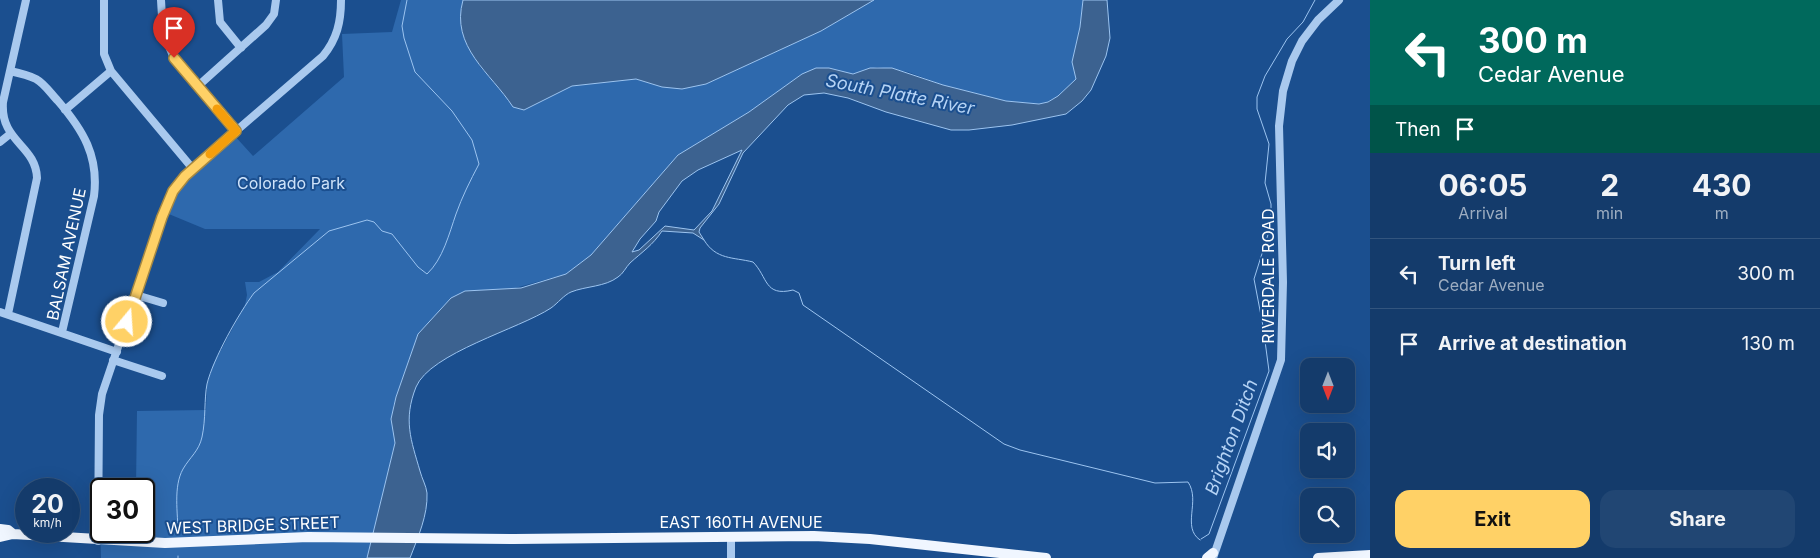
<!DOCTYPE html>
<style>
body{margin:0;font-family:Inter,sans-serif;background:#214673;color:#f1f3f6;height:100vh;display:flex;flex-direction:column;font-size:19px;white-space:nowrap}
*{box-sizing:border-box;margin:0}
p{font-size:16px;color:#9dadc1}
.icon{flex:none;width:28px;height:28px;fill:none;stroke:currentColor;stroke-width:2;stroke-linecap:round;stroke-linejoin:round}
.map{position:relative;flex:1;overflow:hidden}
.drawer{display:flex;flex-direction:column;background:#143b6b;width:450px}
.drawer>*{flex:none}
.hud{background:#00695c;color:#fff;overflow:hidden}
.needle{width:32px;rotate:180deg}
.buttons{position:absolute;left:1300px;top:358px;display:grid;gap:10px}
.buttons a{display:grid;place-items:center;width:55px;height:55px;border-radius:10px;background:#143b6b;box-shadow:0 5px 20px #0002,0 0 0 1px #33557e;font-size:25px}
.speed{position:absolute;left:15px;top:478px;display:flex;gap:10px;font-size:25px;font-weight:700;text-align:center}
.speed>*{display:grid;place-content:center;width:65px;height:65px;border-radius:50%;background:#143b6b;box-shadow:0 5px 20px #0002,0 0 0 1px #33557e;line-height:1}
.speed small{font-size:12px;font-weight:400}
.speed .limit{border:2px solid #111;border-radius:8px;background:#fff;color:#111}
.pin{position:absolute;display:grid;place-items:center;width:42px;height:42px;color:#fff;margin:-51px -21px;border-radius:50% 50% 50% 0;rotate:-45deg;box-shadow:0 0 5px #0007}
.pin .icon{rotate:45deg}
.me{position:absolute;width:55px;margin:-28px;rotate:18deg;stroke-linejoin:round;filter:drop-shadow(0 0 4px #0008)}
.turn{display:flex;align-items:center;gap:18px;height:105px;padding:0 25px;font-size:22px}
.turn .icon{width:65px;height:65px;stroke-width:2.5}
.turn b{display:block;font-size:35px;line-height:42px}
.then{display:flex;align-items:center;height:48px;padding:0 25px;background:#0003;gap:10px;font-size:19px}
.eta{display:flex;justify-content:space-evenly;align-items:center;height:85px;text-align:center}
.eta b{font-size:30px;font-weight:700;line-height:35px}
.action{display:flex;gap:10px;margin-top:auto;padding:10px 25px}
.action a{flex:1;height:58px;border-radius:15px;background:#ffd166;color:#111;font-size:20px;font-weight:700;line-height:58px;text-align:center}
.action a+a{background:#214673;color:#f1f3f6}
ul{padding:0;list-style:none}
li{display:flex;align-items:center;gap:15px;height:70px;padding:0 25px;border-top:1px solid #33557e}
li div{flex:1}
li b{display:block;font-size:19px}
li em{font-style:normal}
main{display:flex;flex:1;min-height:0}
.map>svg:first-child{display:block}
</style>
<main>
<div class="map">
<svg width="1370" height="558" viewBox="0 0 1370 558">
<rect width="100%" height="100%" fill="#1b4f8f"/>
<path fill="#2e69ad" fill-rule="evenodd" d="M401 0H463L461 8 480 67 505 93 513 106 524 110 572 86 636 79 662 87 706 84 821 31 874 0H1083L1080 27 1072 62 1077 79 1058 96 1048 102 1039 104 1006 101 943 85 908 72 877 67 853 74 829 68 802 74 749 112 678 155 591 255 566 274 508 290 465 291 451 298 418 334 396 397 393 407 395 443 367 558H101L99 488H136L137 411 206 410 207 385 213 365 245 305 247 295 245 282H259L278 272 320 229H205L164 212 173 191 233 134 253 156 344 77 342 34 392 32ZM101 489H144V531H101Z"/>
<path fill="#3c6290" stroke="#9cc4f0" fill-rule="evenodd" d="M463 0H874L821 31 706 84 682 89 662 87 636 79 572 86 524 110 513 107C491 73 450 47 463 0Z
M1083 0H1107L1110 38 1106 56 1091 90 1082 101 1066 114 1012 125 969 130H951L886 112 848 98 824 93 804 95 788 105 743 153 719 204 700 228 699 232 704 240 693 233 662 231C653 245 642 252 630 263 626 267 623 274 618 277 605 287 586 286 571 292 564 295 558 303 551 308 519 329 430 353 416 387 403 420 411 440 420 471 422 479 426 485 427 493 428 515 418 537 410 558H367L395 443 391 419 396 397 418 334 451 298 465 291 521 288 566 274 591 255 678 155 749 112 802 74 816 68H829L853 74 870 68H892L943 85 1006 101 1039 104 1048 102 1058 96 1076 79 1072 62 1080 27ZM742 150 712 211 694 230 665 226 639 250 632 252 640 239 656 221 659 212 682 181 698 170Z"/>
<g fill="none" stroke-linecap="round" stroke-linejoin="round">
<path stroke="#9cc4f0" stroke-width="1" d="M704 240C716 260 733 257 753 262 768 277 764 297 793 290L799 293 803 305 1004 444 1020 450 1155 483 1188 482C1201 501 1181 527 1200 540
M178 533C178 513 173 487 183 469 190 457 199 451 202 437 206 419 204 399 207 384 213 359 239 313 254 293L329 231 367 220 374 222 382 231 392 234 418 267 427 274C443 259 449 234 456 214 462 197 470 181 479 164L472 140 452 111 415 72 404 38 402 26 407 0
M1201 539 1209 534 1269 371 1263 326 1254 279 1271 225V204L1265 183 1269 144 1257 109V97L1265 76 1287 39 1303 22 1315 0
M178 558V556"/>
<path stroke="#a9c9ee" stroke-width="8" d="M104 0V54L111 71 193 169
M161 0 163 33 174 58 236 131
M218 0 220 22 241 48
M10 71C19 73 28 75 36 79 45 84 51 94 58 101 83 130 99 156 94 196L62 332
M198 86 266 25 274 14 276 0
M65 110 111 71
M0 142 10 134
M136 295 163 303
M0 312 117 352
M8 314 37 178C36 145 0 142 3 102L26 0
M113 360 162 376
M731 536V558
M98 541 99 415 102 394 167 203 185 175 323 56C337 39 341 22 341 0
M1213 558 1281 360 1283 282 1279 126 1283 91 1292 61 1302 41 1318 20 1339 0"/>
<path stroke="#f0f6ff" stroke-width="10" d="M0 529 8 530 13 534
M0 537 13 534 165 543 308 537 514 539 814 536 870 539 1046 558
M1207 558 1213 553
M1318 558 1370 555"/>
</g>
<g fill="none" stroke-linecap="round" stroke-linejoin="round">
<defs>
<path id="route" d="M127 322 162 217 173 191 185 176 236 131 174 58"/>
</defs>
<use href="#route" stroke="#a68842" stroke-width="12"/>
<use href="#route" stroke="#ffd166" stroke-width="9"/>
<path stroke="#f59e0b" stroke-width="9" d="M210 154 236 131 217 109"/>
</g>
<g text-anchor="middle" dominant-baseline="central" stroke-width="4" stroke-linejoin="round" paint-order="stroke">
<g font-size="16" fill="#cfe3fa" stroke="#1b4f8f">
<text x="291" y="183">Colorado Park</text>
</g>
<g font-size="16" fill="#fff" stroke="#1b4f8f">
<text transform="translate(66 254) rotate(-78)">BALSAM AVENUE</text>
<text transform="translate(1268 276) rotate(-90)">RIVERDALE ROAD</text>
<text x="741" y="522">EAST 160TH AVENUE</text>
<text transform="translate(253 525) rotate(-2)">WEST BRIDGE STREET</text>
</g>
<g font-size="18" font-style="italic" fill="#b5d3f5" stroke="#1b4f8f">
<text transform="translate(900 94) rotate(11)">South Platte River</text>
<text transform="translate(1231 437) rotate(-70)">Brighton Ditch</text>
</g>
</g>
</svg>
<div class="buttons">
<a><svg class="needle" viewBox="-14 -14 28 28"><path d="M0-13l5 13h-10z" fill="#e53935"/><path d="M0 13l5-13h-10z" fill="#9dadc1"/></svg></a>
<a><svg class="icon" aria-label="sound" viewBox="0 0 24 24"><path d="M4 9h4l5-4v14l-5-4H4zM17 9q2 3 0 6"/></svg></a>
<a><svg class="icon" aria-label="search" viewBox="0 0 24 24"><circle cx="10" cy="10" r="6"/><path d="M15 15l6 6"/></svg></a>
</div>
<div class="speed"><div>20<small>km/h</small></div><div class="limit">30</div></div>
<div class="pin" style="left:174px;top:58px;background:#d93025"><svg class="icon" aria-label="arrive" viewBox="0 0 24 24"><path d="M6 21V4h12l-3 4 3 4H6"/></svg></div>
<svg class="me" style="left:127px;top:322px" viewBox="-20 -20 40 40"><circle r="17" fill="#ffd166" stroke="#fff" stroke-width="3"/><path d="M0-11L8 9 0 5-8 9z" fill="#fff"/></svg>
</div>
<section class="drawer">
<div class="hud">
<div class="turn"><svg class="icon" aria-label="left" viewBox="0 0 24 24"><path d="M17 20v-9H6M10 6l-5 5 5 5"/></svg><div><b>300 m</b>Cedar Avenue</div></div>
<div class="then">Then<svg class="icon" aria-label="arrive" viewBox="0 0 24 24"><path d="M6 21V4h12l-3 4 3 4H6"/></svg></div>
</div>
<div class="eta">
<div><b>06:05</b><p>Arrival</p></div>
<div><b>2</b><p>min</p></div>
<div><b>430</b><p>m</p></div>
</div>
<ul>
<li><svg class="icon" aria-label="left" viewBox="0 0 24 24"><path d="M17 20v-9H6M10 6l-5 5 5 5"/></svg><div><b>Turn left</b><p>Cedar Avenue</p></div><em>300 m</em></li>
<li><svg class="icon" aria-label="arrive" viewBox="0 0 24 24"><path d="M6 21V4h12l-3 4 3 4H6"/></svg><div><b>Arrive at destination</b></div><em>130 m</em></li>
</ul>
<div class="action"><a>Exit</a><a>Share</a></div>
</section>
</main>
